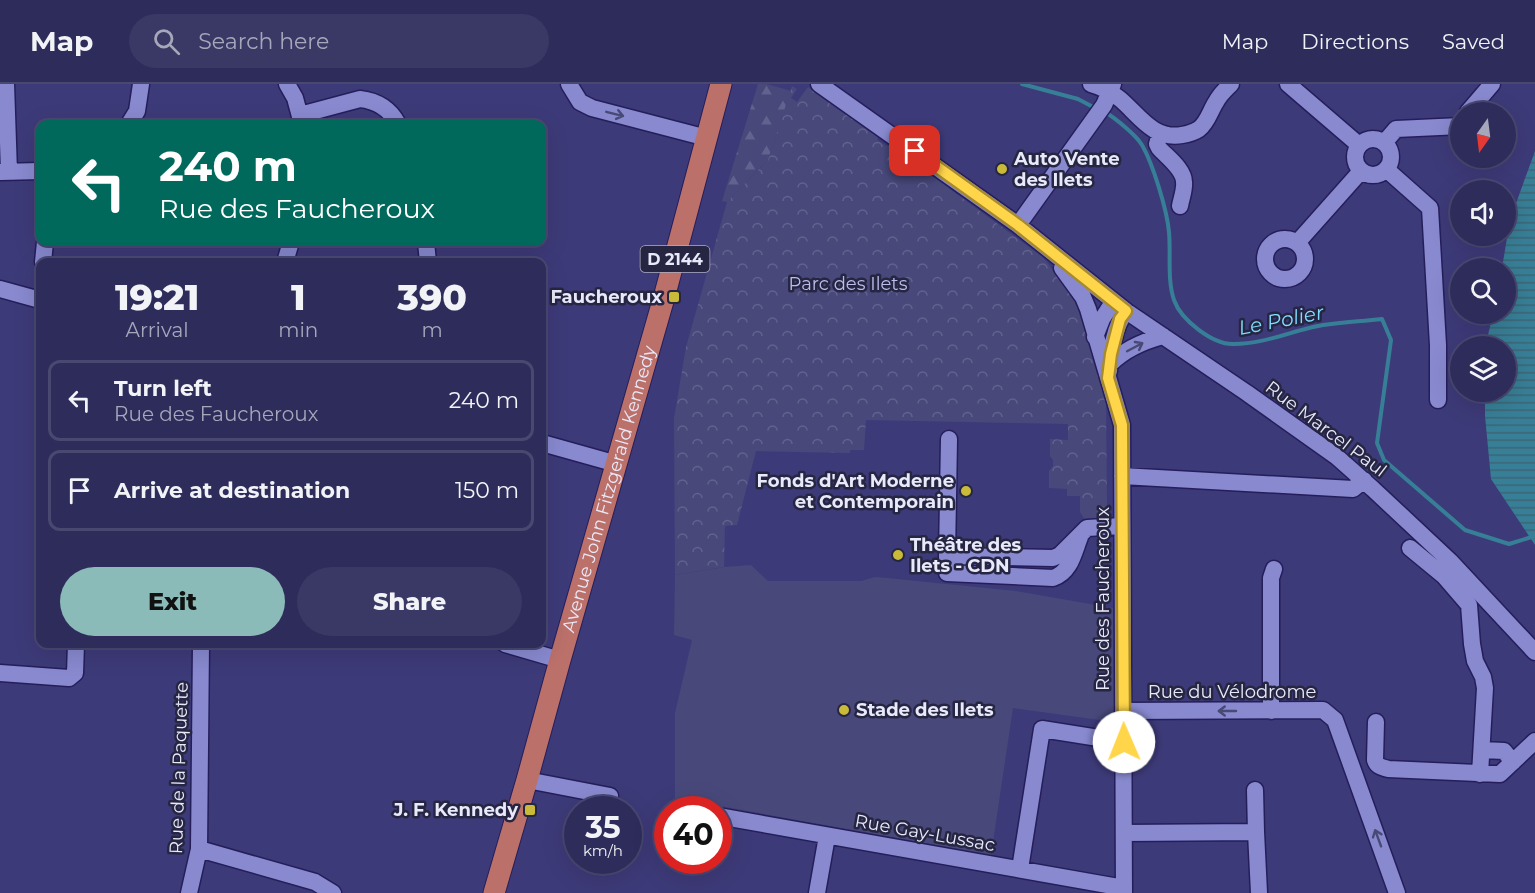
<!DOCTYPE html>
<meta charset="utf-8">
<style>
body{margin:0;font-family:Montserrat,sans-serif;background:#3a3864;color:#f1f3f6;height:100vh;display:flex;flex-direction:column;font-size:22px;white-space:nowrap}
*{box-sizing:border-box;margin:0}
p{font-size:20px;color:#a7a7bb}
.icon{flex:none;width:33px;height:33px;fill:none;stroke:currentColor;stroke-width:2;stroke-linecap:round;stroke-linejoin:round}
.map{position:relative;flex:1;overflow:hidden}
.details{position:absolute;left:36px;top:174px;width:510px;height:390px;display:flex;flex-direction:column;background:#2e2c5b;border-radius:12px;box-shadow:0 6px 24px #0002,0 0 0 2px #494871}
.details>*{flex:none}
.top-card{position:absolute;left:36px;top:36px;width:510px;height:126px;border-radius:12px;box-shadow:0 6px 24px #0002,0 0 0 2px #494871;background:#00695c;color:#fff;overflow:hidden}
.needle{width:39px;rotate:194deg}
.controls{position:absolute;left:1450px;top:18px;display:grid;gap:12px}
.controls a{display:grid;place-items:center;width:66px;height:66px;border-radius:50%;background:#2e2c5b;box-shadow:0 6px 24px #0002,0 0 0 2px #494871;font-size:30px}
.speed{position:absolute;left:564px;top:712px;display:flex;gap:12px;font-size:30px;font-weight:700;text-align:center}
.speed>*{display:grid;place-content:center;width:78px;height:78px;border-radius:50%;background:#2e2c5b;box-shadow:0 6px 24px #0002,0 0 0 2px #494871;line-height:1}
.speed small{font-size:15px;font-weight:400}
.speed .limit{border:9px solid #d22;background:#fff;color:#111}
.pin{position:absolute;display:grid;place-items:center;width:51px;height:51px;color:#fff;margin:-26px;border-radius:12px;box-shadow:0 3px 9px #0006}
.me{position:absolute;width:66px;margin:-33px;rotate:359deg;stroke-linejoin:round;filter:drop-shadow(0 0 4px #0008)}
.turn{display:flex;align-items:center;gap:21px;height:126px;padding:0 24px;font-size:27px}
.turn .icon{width:78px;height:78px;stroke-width:2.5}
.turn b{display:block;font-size:42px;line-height:51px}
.eta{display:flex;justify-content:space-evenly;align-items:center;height:102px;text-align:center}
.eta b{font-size:36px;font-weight:800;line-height:42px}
.action{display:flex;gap:12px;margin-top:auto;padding:12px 24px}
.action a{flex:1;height:69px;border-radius:36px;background:#8bbbb9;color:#111;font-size:24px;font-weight:800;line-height:69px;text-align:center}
.action a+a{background:#3a3864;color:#f1f3f6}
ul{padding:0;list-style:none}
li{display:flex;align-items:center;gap:18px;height:81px;margin:0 12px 9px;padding:0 12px;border:3px solid #494871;border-radius:12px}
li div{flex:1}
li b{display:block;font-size:22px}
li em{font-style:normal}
header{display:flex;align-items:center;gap:36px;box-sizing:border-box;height:84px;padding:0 30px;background:#2e2c5b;border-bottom:2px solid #494871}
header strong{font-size:28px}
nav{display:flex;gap:33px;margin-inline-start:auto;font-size:21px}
.search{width:420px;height:54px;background:#3a3864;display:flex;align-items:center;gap:15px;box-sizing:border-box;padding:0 21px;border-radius:33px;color:#a7a7bb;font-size:22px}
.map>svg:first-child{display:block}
</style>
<header>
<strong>Map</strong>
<div class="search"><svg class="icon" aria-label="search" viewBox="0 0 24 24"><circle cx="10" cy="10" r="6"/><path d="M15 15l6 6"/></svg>Search here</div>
<nav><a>Map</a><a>Directions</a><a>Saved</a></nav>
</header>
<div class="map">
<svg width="1535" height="809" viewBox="0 0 1535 809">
<defs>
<pattern id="forest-firs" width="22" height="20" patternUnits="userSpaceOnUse" patternTransform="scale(1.5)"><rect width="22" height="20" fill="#48487b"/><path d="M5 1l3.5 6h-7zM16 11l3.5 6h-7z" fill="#62628e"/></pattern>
<pattern id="park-crowns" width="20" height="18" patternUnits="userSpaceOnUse" patternTransform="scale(1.5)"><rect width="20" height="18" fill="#48487b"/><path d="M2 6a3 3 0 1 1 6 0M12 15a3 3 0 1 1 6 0" fill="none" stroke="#62628e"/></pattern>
<pattern id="water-rules" width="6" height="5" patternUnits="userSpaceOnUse" patternTransform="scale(1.5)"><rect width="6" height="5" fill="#377f97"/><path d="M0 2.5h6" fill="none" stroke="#3e6575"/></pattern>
</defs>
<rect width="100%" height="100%" fill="#3d3a79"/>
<path fill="url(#forest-firs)" d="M758 0H767L791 7 768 76 727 118 722 117Z"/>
<path fill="url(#park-crowns)" d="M792 2 797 5 791 14 797 18 808 3 878 53 877 56 887 62 890 61 1044 174 1079 223 1106 320 1107 421 1095 435 1085 436 1080 428V412H1067V405L1049 404V387L1053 382V376L1050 372V355L1068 356V340L866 336 864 366H850V369L756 367 737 441 725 442 724 483 675 491 674 334 686 263 727 118 768 76Z"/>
<path fill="#48487b" d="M751 481 768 497H861L875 493 887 494 1016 507 1113 524 1114 638 1013 624 991 771 675 714V629L692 556 674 551 675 491 724 483Z"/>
<path fill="url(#water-rules)" d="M1535 67V461L1491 395 1485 332V308H1506V262H1487V255L1493 230H1506V184H1502L1510 136Z"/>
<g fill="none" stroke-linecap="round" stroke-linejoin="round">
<path stroke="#377f97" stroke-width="4" d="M1022 0 1078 15 1095 24
M1105 28C1115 34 1136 51 1142 61 1153 80 1167 126 1169 148 1171 171 1167 195 1174 216 1181 236 1213 261 1234 260 1260 260 1285 250 1309 244 1333 238 1358 238 1382 235L1391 256 1377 359 1384 376 1465 446 1509 460 1535 452"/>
<defs>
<path id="minor" d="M6 0 9 88
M287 0 295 14 302 40
M569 0 580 18 592 24 707 54
M819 0 1018 141 1126 227 1247 309 1337 373 1373 405 1450 477 1535 568
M1091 0C1102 3 1111 8 1120 15 1139 31 1153 56 1182 51 1188 50 1193 49 1199 45 1208 38 1210 27 1216 18 1220 10 1225 6 1231 0
M1288 0 1359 61
M1468 28 1492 0
M300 31 360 15C378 17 390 25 398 40
M129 40 137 27 141 0
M1160 49 1157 60 1159 64C1167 73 1184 85 1184 98 1185 106 1181 115 1180 122
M1355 73a18 18 0 1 1 36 0a18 18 0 1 1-36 0Z
M1384 59 1396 45 1461 42
M1386 85 1430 124 1438 261V316
M0 88 40 87
M1018 141 1104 21 1113 0
M1265 175a20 20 0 1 1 40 0a20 20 0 1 1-40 0Z
M426 158 428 178
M1297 159 1361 87
M43 178 45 158
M285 178 291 158
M1062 184 1083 213 1088 225 1122 341 1124 809
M0 205 40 216
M1095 253 1102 235 1113 218
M1110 280C1124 266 1144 257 1163 252
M1109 287C1111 267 1114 243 1126 227
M542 359 617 380
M1122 392 1353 405 1364 396
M1080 453C1074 468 1071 488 1053 494L947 489V472L1053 474 1060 471 1087 444 1122 442
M1410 464 1444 492 1469 521 1472 560 1475 577 1483 593 1485 604 1480 690
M947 472 949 355
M505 560 560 576
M0 589 69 594 75 589 76 560
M1123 627 1323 626 1335 636 1397 809
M1271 627V494L1274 485
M1376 638 1375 676C1377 683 1382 683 1388 685L1500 690 1535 657
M1482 666 1504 667 1513 678
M527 696 610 712
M1255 706 1256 748
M681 725 688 726
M718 732 1124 804
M1124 749 1256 748 1259 809
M199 765 315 798 333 809
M1020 785 1042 645 1124 658
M189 809 199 765 201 560
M817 809 827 752"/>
<g id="major">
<path id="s1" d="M494 809 527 696 560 576 665 210 721 0"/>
</g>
</defs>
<use href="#minor" stroke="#251e5b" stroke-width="19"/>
<use href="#major" stroke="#251e5b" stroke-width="23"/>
<use href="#minor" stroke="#8889cf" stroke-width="16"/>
<use href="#major" stroke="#bb706a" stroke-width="21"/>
</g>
<defs><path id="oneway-shaft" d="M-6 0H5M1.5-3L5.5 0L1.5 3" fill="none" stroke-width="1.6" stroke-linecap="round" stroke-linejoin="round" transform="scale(1.5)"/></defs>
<g stroke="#484974">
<use href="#oneway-shaft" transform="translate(615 30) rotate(14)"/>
<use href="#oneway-shaft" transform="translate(1135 263) rotate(-28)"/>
<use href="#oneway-shaft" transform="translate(1227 627) rotate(180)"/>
<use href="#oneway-shaft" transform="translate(1378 754) rotate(-110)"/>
</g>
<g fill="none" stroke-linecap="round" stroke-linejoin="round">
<defs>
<path id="route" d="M915 67 1018 141 1126 227 1120 235 1111 270 1108 294 1122 341 1124 658"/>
</defs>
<use href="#route" stroke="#a68a30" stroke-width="15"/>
<use href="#route" stroke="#ffd54a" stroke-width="10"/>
</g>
<g fill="#c9ba3a" stroke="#262643" stroke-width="2">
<circle cx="1002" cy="85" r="6"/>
<rect x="668" y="207" width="12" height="12" rx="3"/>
<circle cx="966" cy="407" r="6"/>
<circle cx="898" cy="471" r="6"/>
<circle cx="844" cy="626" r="6"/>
<rect x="524" y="720" width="12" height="12" rx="3"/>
</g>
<g text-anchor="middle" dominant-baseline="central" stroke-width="5" stroke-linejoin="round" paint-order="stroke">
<rect fill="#262643" stroke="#aeaec2" stroke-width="1.5" x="640.5" y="162" width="69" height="26" rx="4.5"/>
<g font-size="16" font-weight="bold" fill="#e8e9f9">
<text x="675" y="175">D 2144</text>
</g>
<g font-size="18" font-weight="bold" fill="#e8e9f9" stroke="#262643" text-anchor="start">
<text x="1014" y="75">Auto Vente<tspan x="1014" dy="21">des Ilets</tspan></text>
<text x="662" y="213" text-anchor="end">Faucheroux</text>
<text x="954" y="397" text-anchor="end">Fonds d'Art Moderne<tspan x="954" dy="21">et Contemporain</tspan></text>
<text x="910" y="461">Théâtre des<tspan x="910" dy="21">Ilets - CDN</tspan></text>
<text x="856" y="626">Stade des Ilets</text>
<text x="518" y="726" text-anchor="end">J. F. Kennedy</text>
</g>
<g font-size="18" fill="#bbbdeb" stroke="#262643">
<text x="848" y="200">Parc des Ilets</text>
</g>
<g font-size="18" fill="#e8e9f9" stroke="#262643">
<text transform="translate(1326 345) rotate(37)">Rue Marcel Paul</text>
<text stroke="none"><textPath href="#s1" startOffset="420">Avenue John Fitzgerald Kennedy</textPath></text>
<text transform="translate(1103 515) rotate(-90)">Rue des Faucheroux</text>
<text x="1232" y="608">Rue du Vélodrome</text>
<text transform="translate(179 684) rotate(-88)">Rue de la Paquette</text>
<text transform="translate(925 749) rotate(10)">Rue Gay-Lussac</text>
</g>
<g font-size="20" font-style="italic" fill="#82ddfd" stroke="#262643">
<text transform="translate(1281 236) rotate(-11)">Le Polier</text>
</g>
</g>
</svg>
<div class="controls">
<a><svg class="needle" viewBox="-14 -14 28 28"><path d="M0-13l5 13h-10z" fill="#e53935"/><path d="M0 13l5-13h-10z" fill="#a7a7bb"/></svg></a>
<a><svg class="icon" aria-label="sound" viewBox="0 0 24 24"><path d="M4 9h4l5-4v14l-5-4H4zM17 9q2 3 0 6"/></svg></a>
<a><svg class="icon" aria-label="search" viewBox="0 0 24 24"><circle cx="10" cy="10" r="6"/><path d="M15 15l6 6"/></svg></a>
<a><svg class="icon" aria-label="layers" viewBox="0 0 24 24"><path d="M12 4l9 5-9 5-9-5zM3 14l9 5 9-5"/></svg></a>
</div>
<div class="speed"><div>35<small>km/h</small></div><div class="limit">40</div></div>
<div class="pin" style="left:915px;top:67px;background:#d93025"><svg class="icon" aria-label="arrive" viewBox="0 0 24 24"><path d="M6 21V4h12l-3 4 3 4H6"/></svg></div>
<svg class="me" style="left:1124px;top:658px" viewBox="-20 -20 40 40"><circle r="19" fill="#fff"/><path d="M0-13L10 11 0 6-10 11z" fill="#ffd54a"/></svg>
<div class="top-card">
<div class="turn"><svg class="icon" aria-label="left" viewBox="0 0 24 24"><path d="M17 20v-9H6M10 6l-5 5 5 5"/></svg><div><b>240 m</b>Rue des Faucheroux</div></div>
</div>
<section class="details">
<div class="eta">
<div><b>19:21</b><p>Arrival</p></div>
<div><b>1</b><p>min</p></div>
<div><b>390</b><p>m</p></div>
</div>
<ul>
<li><svg class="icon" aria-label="left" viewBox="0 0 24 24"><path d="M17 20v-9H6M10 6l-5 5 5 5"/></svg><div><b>Turn left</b><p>Rue des Faucheroux</p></div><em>240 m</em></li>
<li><svg class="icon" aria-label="arrive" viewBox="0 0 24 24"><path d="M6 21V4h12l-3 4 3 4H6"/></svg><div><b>Arrive at destination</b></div><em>150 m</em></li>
</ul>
<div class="action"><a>Exit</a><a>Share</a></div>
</section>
</div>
